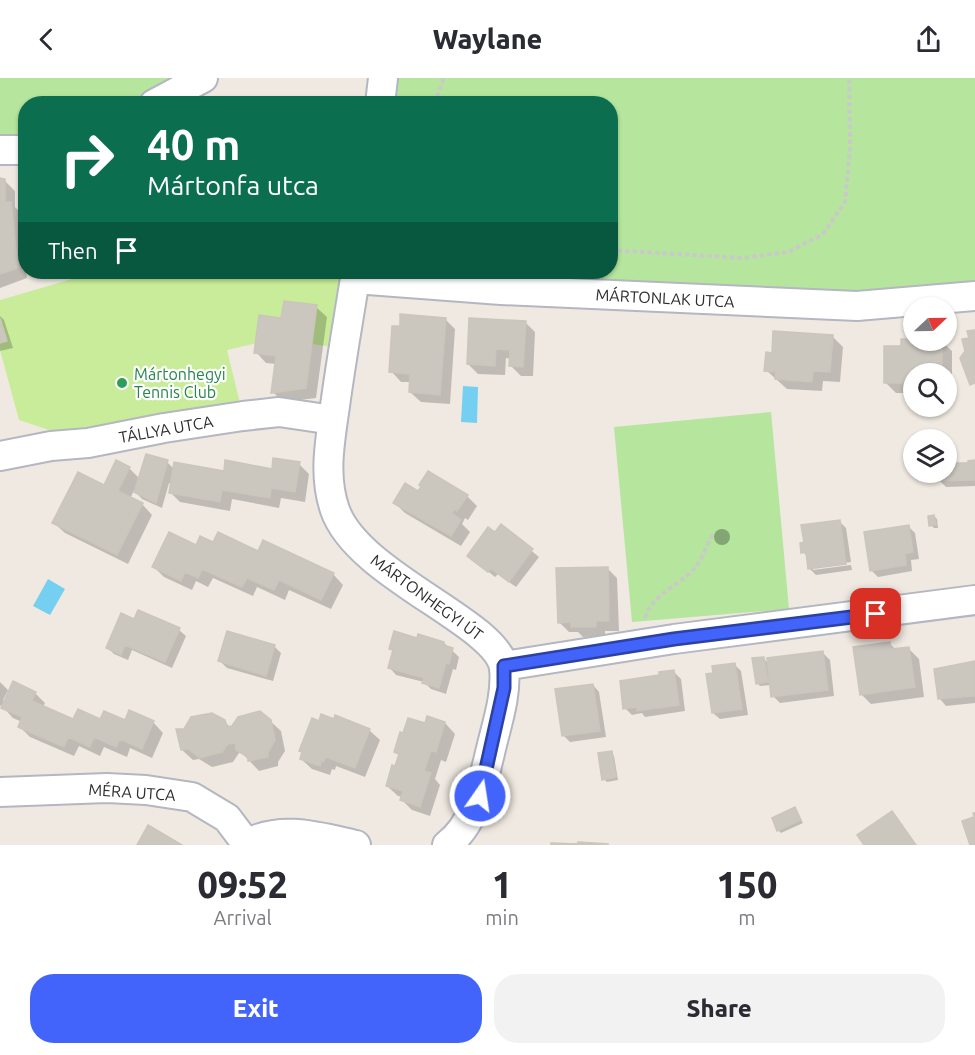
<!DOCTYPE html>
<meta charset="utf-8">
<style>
body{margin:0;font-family:Ubuntu,sans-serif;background:#f2f2f3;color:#2b2b33;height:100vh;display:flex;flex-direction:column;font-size:22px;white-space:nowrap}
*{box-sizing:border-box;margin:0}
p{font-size:20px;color:#7c7c81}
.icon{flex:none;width:33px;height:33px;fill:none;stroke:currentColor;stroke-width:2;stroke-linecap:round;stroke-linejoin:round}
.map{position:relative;height:767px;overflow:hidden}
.drawer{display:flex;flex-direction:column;background:#fff;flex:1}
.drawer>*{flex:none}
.top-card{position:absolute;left:18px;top:18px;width:600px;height:183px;border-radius:24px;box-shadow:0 2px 4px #0004;background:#0b6e4f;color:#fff;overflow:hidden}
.needle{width:39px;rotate:68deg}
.tools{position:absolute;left:903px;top:219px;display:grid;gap:12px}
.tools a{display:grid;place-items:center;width:54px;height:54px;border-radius:50%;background:#fff;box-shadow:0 2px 4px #0004;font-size:30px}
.pin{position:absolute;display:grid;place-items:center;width:51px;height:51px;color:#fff;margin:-26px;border-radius:12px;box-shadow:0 3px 9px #0006}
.me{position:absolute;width:66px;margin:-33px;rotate:13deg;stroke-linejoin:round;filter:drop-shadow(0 0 4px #0008)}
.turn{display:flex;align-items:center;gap:21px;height:126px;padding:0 30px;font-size:27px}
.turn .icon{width:78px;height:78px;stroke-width:2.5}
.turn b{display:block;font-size:42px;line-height:51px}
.then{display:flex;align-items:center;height:57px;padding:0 30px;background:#0003;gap:12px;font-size:22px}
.eta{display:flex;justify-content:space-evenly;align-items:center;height:102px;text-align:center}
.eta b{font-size:36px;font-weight:800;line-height:42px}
.primary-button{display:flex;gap:12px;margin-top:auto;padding:12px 30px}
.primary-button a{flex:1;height:69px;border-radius:24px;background:#4264fb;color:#fff;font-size:24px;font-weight:800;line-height:69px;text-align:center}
.primary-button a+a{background:#f2f2f3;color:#2b2b33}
header{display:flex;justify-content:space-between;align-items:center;height:78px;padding:0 30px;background:#fff;font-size:27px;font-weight:800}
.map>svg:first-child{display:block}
</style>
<header><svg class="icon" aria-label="back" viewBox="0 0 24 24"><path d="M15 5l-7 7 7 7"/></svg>Waylane<svg class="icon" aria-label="share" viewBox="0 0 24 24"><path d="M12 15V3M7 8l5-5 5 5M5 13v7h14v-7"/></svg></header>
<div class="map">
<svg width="975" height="767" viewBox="0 0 975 767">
<rect width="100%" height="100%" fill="#efe9e1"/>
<path fill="#b6e59e" d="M0 0H203L154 25 26 26 25 72H0Z
M383 0H975V218L857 228 356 194H610V26L380 25Z
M771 334 789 531 632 544 614 349Z"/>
<path fill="#c9ec9a" d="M96 194H345L334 269 274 261 227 272 243 338 88 365 19 342 0 272V222Z"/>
<path fill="#75cff0" d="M463 308 478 309 477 345 461 344Z
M48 501 65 511 50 537 33 528Z"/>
<path fill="#0003" d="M0 102H4L15 113V129L21 135 27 200 0 210Z
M316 229 327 239 316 320 283 324 273 314 277 286 266 285 256 274 283 242Z
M0 238 4 242 13 270 0 273Z
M445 241 455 251 450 326 421 324 410 314 411 304H401L391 293Z
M525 244 535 254 533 298H521L511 288V281L506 280 505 297 478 296 468 286Z
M832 258 843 269 840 304 823 303 822 313 787 311 766 292 773 276Z
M941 263 952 273V315H946V296H914V315H896L886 305Z
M167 384 174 391 225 394 273 392 299 386 309 396 305 424 281 420 279 430 232 421 230 433 180 424 170 414 172 405H169L162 430 142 421 134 412 130 421 142 426 152 437 128 486 65 455 54 445 129 390 140 401Z
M975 384V408L946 409 939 402 946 394V386Z
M419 415 467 418 477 428 468 442 465 440 462 446 470 454 461 468 405 435 395 425Z
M934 438 937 441 938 450H934L931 447Z
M839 443 846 450 851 484 813 489V492L851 487 852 492 816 497 809 490 808 479 803 474Z
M501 448 539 479 516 509 498 496 495 499 469 478 495 456Z
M908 448 915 455 919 481 911 482 912 493 878 499 871 492Z
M213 466 333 496 343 507 331 531 289 512 285 522 257 509 253 518 213 500 208 509 196 503 192 512 164 499 154 489 197 469Z
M607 490 617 500 619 553H605V558L583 559 578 554H569L559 544Z
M135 543 179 552 186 558 172 590 132 572 128 582 114 576 108 570Z
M418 562 444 565 459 579 456 592 453 591 446 616 431 611 424 604 396 597 390 590 394 574 391 571Z
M889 565 896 572 909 571 919 581 924 619 871 626 861 616Z
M274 568 281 575 273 603 227 590 220 583Z
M823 575 830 582 834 618 780 625 773 618 771 607 760 608 757 605 763 580 769 586Z
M734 586 741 593 748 637 720 641 713 635Z
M975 586V625L946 628 940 621Z
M674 594 681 601 685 633 645 639 642 635 632 637 625 630 661 598Z
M0 604 8 612 3 622 6 623 35 615 45 625 43 629 74 643 153 644 163 655 152 680 130 670 127 679 104 669 100 678 79 668 74 678 30 659 20 649 22 644 13 640 1 627 0 629Z
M593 607 599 614 606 659 570 664 563 657Z
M428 640 445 645 455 656 446 684 441 682 435 701 440 707 430 738 412 732 402 722 403 719 398 718 387 708 400 678 395 674 404 657 426 647Z
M270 643 281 653 285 673 278 684V688L259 693 242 675H239L233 684 212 689 199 681 193 682 182 672 225 644 231 650Z
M320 645 369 652 380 662 365 699 336 688 335 692 332 691 330 697 312 691 301 681Z
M611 675 614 678 618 702 607 704 604 701Z
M795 731 803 745 781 755 778 752Z"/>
<path fill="#cbc7bf" stroke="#cbc5ba" stroke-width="1.5" d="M0 100 5 101V124H11L18 190 0 196Z
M284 223 317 227 306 310 271 315 276 278 254 275 259 237 281 240Z
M400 236 446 240 440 317 409 314 410 296 389 294 392 248H400Z
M0 240 7 263 0 265Z
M469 240 526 243 523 289 509 288 510 272 496 271 495 288 467 286Z
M975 252V305L970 307 960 280 965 273 962 261 969 260 967 253Z
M773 253 833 257 830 294 813 293 812 304 775 301 776 294 764 293 766 274 772 275Z
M901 261 942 262V296H914V305H884V268H901Z
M146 376 168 382 156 425 134 414Z
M273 380 300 384 295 414 271 410 270 420 222 412 220 424 169 415 174 384 224 393 225 382 272 391Z
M116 382 130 389 118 413 143 425 117 477 52 445 78 394 104 407Z
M975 382V402L937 403V394H946V385H968V383Z
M428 393 468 417 457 433 455 431 452 435 461 442 451 458 393 425 405 405 418 413 421 409 419 407Z
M934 437 936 447 929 448 928 438Z
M840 442 846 486 808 491 806 474 801 475 800 465 804 464 801 447Z
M501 446 533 471 509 504 490 490 488 494 467 478 488 449 495 454Z
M909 447 913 474 905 476 906 487 870 493 864 454Z
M169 454 196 467 200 458 213 464 218 454 258 473 263 462 334 495 321 522 279 502 274 512 247 500 242 509 202 491 198 500 185 494 181 503 152 489Z
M608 489 609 543H596V549H571V544L558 545 556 490Z
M138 532 180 550 165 584 125 567 121 577 106 570 121 535 134 541Z
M227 553 275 567 266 598 218 583Z
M394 553 417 560 418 556 444 564 443 567 453 570 449 586 446 585 439 610 422 605 424 600 388 590 393 572 389 571Z
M890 564 891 571 909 569 915 609 860 617 853 569Z
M823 573 828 612 771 619 767 580Z
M764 579 768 604 756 606 752 580Z
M975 583V618L938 621 934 591Z
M735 585 742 631 712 635 706 596 713 595 712 588Z
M674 592 679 627 637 633V629L623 631 620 603 659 597V594Z
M13 603 36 614 32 623 73 641 78 631 100 641 104 633 125 642 129 632 154 643 142 671 120 661 116 669 94 659 90 669 68 659 64 669 18 649 22 639 1 630Z
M593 606 600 653 562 658 555 611Z
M260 633 271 642 275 662 268 674V679L248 683V679L236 672 235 665 228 666 222 674 200 680 188 671 181 672 176 651H184L191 639 212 635 225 642 227 649 232 648 238 639Z
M321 636 334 641 335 637 370 651 355 690 326 679 324 683 322 682 320 688 300 681 302 674 299 673 312 640 319 643Z
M427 638 445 644 436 674 431 673 424 693 431 695 420 729 400 722 403 713 386 708 392 687 395 688 399 676 394 674 400 654 403 655 408 640 425 645Z
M612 673 616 699 602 702 598 675Z
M795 729 801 742 777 753 772 740Z
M892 733 916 767H864L857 757Z
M973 735H975V767H970L962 743 974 739Z
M148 747 182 767H137Z
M578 764 609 766 551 767V765L578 766Z"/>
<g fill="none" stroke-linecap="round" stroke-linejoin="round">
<defs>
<path id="minor" d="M154 26 203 0
M380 26 383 0
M0 72H26
M356 194C349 239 341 283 335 328 330 363 323 398 335 432 358 498 498 545 504 590 507 618 496 648 490 675 482 707 475 746 447 767
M355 201 501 212 857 228 975 218
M0 378 51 368 88 365 164 350 243 338 279 334 333 342
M504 588 674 561 975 522
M0 714 107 710 146 712 192 719 227 740 246 765
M245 767C279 746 320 759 356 767"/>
</defs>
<use href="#minor" stroke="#b4b7c1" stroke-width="32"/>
<path stroke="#c9c9c9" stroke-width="4" stroke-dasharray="4.5 3" stroke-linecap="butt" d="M434 26 444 0
M610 172 743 180 788 174 823 156 845 124 850 72 849 0
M645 540C652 516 680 507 695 490 702 481 707 467 713 456"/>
<use href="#minor" stroke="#fff" stroke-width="28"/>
</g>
<circle fill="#84a574" cx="722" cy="459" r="8"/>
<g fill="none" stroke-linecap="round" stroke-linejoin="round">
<defs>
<path id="route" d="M480 718 504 610V588L674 561 876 536"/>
</defs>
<use href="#route" stroke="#2b41a3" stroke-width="15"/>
<use href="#route" stroke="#4264fb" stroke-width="10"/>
</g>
<circle fill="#2e9e5b" stroke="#fff" stroke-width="2" cx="122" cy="305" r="6"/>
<g text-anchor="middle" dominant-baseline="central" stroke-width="4.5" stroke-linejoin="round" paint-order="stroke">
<g font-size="16" fill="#2e2e2e" stroke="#fff">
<text transform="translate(665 220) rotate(3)">MÁRTONLAK UTCA</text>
<text transform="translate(166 351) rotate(-10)">TÁLLYA UTCA</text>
<text transform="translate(427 519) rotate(36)">MÁRTONHEGYI ÚT</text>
<text transform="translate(132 714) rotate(4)">MÉRA UTCA</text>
</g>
<g font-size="16" fill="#27864d" stroke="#fff" text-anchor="start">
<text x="134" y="296">Mártonhegyi<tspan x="134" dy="18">Tennis Club</tspan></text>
</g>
</g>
</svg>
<div class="tools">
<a><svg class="needle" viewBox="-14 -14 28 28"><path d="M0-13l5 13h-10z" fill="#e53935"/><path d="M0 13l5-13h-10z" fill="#7c7c81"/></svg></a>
<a><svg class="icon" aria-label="search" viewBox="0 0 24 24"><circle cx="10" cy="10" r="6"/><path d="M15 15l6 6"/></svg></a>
<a><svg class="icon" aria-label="layers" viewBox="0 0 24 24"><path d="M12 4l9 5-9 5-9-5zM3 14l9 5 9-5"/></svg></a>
</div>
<div class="pin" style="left:876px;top:536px;background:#d93025"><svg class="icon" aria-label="arrive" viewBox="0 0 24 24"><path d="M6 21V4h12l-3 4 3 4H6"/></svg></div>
<svg class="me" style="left:480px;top:718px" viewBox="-20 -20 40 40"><circle r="17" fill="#4264fb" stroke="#fff" stroke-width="3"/><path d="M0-11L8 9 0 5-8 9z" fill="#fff"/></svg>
<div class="top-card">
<div class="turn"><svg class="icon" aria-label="right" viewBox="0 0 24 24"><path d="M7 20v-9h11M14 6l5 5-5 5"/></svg><div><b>40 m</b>Mártonfa utca</div></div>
<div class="then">Then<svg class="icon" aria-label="arrive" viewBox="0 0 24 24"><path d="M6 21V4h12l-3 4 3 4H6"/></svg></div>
</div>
</div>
<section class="drawer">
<div class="eta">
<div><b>09:52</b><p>Arrival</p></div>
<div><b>1</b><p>min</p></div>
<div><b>150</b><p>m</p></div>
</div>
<div class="primary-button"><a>Exit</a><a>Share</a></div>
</section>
